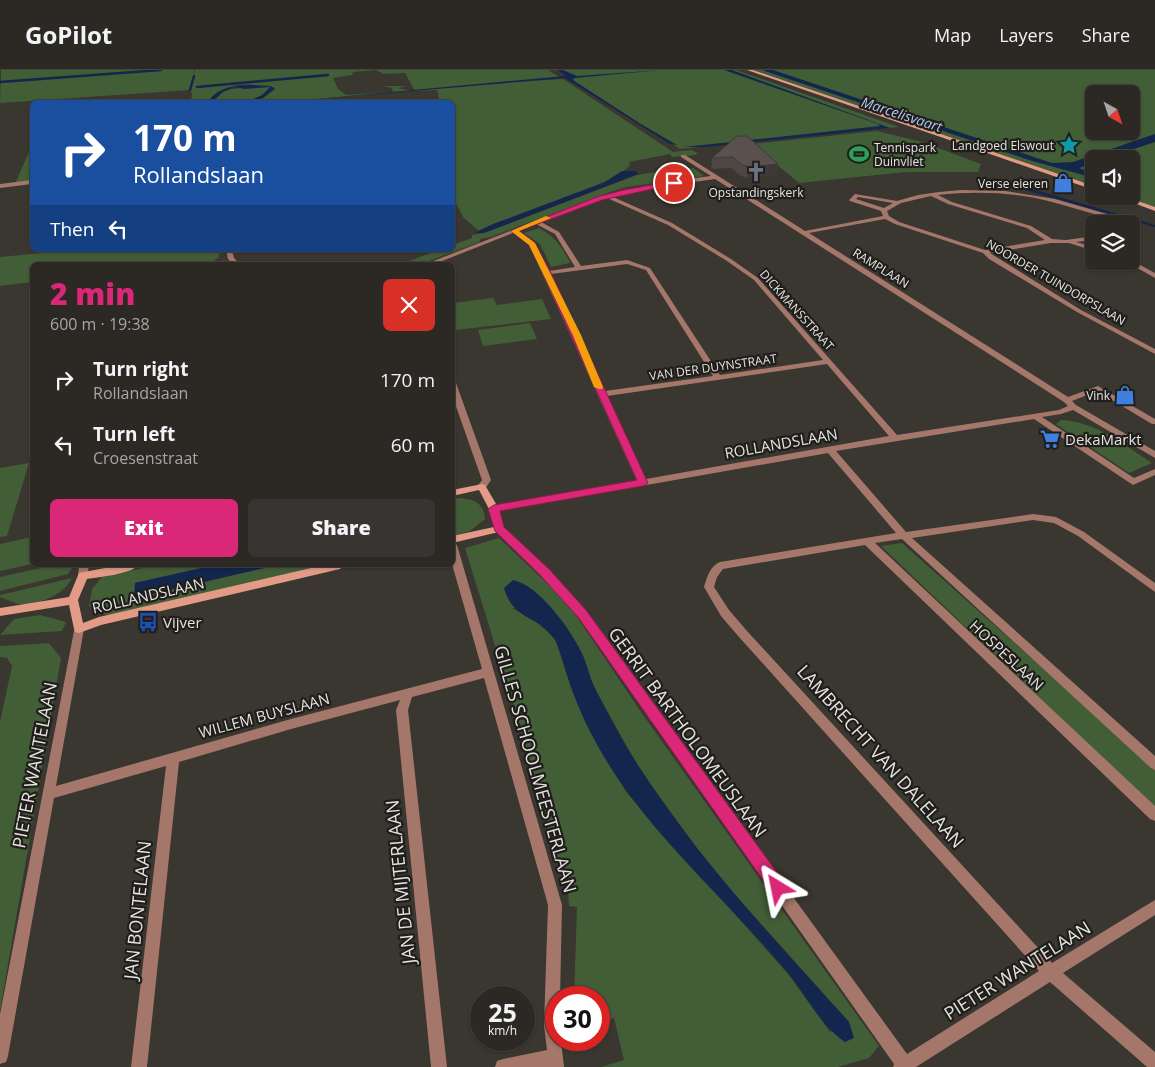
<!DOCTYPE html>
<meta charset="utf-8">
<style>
body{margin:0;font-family:"Open Sans",sans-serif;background:#383431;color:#f1f3f6;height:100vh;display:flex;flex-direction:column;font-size:19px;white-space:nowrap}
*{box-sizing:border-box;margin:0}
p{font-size:16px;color:#a6a6a6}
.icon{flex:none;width:28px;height:28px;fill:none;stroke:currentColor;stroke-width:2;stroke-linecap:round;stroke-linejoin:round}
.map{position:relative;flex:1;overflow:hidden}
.details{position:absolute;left:30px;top:192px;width:425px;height:305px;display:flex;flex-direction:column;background:#2c2824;border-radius:8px;box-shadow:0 1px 4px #0004,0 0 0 1px #484441}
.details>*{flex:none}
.hud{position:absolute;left:30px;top:30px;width:425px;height:152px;border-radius:8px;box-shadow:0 1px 4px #0004,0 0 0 1px #484441;background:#1a4fa0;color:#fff;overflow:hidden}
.needle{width:32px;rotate:140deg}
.tools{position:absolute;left:1085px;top:15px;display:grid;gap:10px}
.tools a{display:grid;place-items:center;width:55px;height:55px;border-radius:8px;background:#2c2824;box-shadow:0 1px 4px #0004,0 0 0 1px #484441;font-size:25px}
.speed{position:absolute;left:470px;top:916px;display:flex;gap:10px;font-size:25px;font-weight:700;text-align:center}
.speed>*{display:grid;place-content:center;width:65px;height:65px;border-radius:50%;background:#2c2824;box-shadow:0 1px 4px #0004,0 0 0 1px #484441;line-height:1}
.speed small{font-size:12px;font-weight:400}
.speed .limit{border:8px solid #d22;background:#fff;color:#111}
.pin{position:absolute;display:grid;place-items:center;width:42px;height:42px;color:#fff;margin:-21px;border:2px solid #fff;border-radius:50%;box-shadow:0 1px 5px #0007}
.me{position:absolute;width:55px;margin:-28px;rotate:325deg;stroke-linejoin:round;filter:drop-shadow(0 0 4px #0008)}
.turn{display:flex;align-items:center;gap:18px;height:105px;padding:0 20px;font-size:22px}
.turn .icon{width:65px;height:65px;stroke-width:2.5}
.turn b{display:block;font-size:35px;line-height:42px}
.then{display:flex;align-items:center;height:48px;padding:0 20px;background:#0003;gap:10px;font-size:19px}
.round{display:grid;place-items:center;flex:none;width:52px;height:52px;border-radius:8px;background:#383431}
.head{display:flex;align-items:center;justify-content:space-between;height:85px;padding:0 20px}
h1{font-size:30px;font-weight:800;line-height:38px;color:#db2777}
.button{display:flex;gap:10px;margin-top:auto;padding:10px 20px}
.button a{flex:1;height:58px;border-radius:8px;background:#db2777;color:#fff;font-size:20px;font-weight:800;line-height:58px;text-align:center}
.button a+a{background:#383431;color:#f1f3f6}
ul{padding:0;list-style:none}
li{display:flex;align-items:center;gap:15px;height:65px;padding:0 20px}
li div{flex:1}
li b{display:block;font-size:19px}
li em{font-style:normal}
header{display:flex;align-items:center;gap:30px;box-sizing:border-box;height:70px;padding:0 25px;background:#2c2824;border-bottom:1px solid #484441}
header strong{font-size:24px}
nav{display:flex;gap:28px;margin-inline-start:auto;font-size:18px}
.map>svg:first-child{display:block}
</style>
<header>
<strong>GoPilot</strong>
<nav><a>Map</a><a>Layers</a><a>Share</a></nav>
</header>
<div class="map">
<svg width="1155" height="997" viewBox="0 0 1155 997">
<rect width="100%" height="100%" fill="#3a3630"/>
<path fill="#425e37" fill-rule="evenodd" d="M1 0H194V4L195 0H548L561 8 512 12 563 9 673 82 691 80 698 83 695 85 672 87 670 84 629 92 630 95C614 116 509 147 479 161L463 147 453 127 452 32H440L437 20 415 21 405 3 380 4 382 3 376 0 353 2 352 5 333 8 338 19 346 25 393 22 392 18 383 16H406L398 18 412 21 285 32H250L263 28 275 18 269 16 265 17H270V19C250 35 236 32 212 32 221 14 241 20 259 17 243 10 216 18 208 32H191L192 24 190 20 0 33Z
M556 0H736L899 57 680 79Z
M754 0H1155V137L1125 126H1131V89H1094V116L929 60 933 58H923ZM1094 24H1131V61H1094Z
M877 61 922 72 981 94 978 102H906L799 113 752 74Z
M32 75V102L29 112 15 114Z
M693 98 704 106 627 117 613 121 491 167 480 169V172L418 195H398L439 180H452L453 175 472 168V165L484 163 637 105 667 100 670 102Z
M539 158C554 166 563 177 570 193L551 197 540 174 524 163Z
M73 180H221L218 188 212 192C220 191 229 188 236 195H32V212L0 216V187Z
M493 228 497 235 542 229 551 249 455 260 453 233Z
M530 253 537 269 483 276 478 260Z
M1061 350C1097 352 1123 374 1152 393L1129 403 1056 354Z
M29 393 7 466 0 467V398Z
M458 428C474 429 484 433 485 449L470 461 456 465 453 455V429Z
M32 467V494L0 501V474Z
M499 468 567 532 641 642 879 976 869 988 838 997H601L624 990 614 948 599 951V928L574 927 577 837 569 836 568 821 561 806 520 656 465 478ZM550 537 583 585 592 613 637 695 696 777 728 817 849 952 830 962 788 904 626 722 592 665 573 623 555 569 538 553 512 538Z
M902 473 1155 698V738L881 476Z
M54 495H74L68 504 0 521V507Z
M156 495H215L135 513V528L277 495H331L109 545 97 543 89 536 92 519 102 507Z
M72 508C65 524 36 537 18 534 12 532 6 529 0 527V525Z
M40 545 66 552 62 561 0 565 14 549Z
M49 573 61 588 0 941V652L12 596 7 588 0 587V576Z"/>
<path fill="#13264d" d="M557 0H563L577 6 662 0 574 8 573 10 639 53 677 75 670 74 565 8 284 32 565 6Z
M724 0H732L890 58 705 77H684L880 56 878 54Z
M762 0H773L1052 93 1073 92 1155 64V72L1104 89H1094V93L1079 98 1094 104V108L1029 90Z
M252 15C259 16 270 14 275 19L263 28 247 32 261 26 270 17 245 19 235 17 223 22 212 32H208C216 18 236 15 252 15Z
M622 101H636L638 104 484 163H476L478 161 493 154 605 112Z
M1018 118 1039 121 1155 155V157Z
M215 495H277L134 528 135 513Z
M513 510C539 515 573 562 583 586 587 595 589 605 593 614 599 628 607 641 614 655 676 766 764 858 849 952L854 968 845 972C819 954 808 927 788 903 723 824 639 757 592 665 581 645 573 623 566 602 563 592 560 579 555 570 540 545 513 551 504 518Z"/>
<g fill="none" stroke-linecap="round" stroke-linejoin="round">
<path stroke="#13264d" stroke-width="2.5" d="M0 12 161 0
M197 17 328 5
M190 20 194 6"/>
<path fill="#a5776b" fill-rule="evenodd" d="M681 85H685L805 161 883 146 881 141 850 131 849 130 855 124 897 131 918 125 939 122 961 120 1005 121 1055 129 1114 146 1129 154C1120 154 1115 150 1107 148 1089 142 1070 137 1052 132 1015 122 975 121 938 125L952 132 1031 156 1052 169 1066 170 1094 166V170L1076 172 1094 177V181L1069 173H1051L990 183 1081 240 1155 279V284L1077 242 989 189 983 183 895 154 885 149 809 163 1068 327 1098 316 1155 349V354H1152L1097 321 1072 331 1076 335 1155 381V388L1073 340 1061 344 1042 347 1134 408 1155 399V405L1133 415 1034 349 836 381 906 462 1033 444 1056 447 1084 462 1155 513V522L1078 466 1054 453 1033 450 912 468 1155 686V700L1151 698 902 469 875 473 1155 736V751L1150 749 865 475 723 499 717 507 714 517 729 540 747 561 1052 893 1155 830V845L1063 903 1155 982V997H1147L1050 912 916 997H893L894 994 578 547 540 505 494 459 499 456 502 457 548 499 586 541 907 984 1039 901 739 567 721 546 704 517C707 507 710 496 720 492L896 463 828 383 494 442 489 439 494 436 637 411 529 174 513 163 432 195H423L597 127 659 113 711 106 681 87ZM715 109 1064 332 1068 336 1059 340 897 365 758 208 731 189 672 153 613 127 659 117ZM931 126 948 134 1027 158 1045 170 985 180 899 152 889 146 887 141 901 133ZM858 127 893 133 884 138 856 129ZM607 128 668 155 727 191 754 210 823 290 720 305 650 198 627 190 581 196 559 162 541 152ZM536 154 555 164 575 197 549 201 534 172 518 161ZM627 194 646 200 713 306 605 321 551 204ZM827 294 889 366 646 409 607 326Z
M32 110V114L0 118V114Z
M1131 155 1136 159 1134 166 1131 168Z
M226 180H232L234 188 241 195H234L228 189Z
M1131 190 1155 203V208L1125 191Z
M452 311 456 313 491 410 485 419H479L477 417 482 410 452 325Z
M452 472 457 475 562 835 560 928H556V970H561L564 997H495L497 991 503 989 547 980 544 955 548 835 484 608 412 627 408 640 447 997H431L396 640 400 630 291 659 179 692 147 997H131L166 696 54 728 8 986 6 992 0 994V944L75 556H83L84 559 56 716 291 649 482 599 452 494Z
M79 495H89L87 509 83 510 78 506Z"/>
<path fill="#e39b87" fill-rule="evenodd" d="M747 0H753L1094 116V120Z
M1115 126H1124L1155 137V141Z
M482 414 485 415 499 439 504 459 499 462 452 473V466L494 457 489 439 479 420 452 426V420Z
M120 495H139C131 504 99 507 87 509L78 530 83 553 99 547 324 495H345L340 499 101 555 79 563 75 562 74 559 69 535 0 546V538L69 527 79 503Z"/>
</g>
<path fill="#4d4644" d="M747 66 778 94 776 105 747 108 741 106 731 98 711 99 712 88Z"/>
<path fill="#3f3937" d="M778 94 776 105 747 108 749 97Z"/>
<path fill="#5a514f" stroke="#3f3937" d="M737 66H747L778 94 749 97 742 95 733 87 712 88Z"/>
<path fill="#db2777" stroke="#8e194d" d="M674 111 676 114 602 130 519 161 534 172 551 203 648 413 643 416 500 441 504 457 549 499 586 540 784 812 786 818 784 823 778 825 772 823 578 547 540 505 495 461 488 439 494 435 637 410 543 203 529 175 511 161 597 127 623 120Z"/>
<path fill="#f59e0b" d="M546 146 551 148 519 161 535 173 581 265 603 317 602 319H599L594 317 573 265 529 175 511 161Z"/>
<defs>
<symbol id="sight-bare" viewBox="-9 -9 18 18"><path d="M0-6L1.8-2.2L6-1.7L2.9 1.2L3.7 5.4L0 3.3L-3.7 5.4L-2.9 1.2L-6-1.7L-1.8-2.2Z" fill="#0f9aa8" stroke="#201e1b" stroke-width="2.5" paint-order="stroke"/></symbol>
<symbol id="stadium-bare" viewBox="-9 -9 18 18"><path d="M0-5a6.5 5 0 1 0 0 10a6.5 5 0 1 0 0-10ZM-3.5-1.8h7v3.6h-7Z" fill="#2e9e5b" stroke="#201e1b" stroke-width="2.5" paint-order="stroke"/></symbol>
<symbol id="church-bare" viewBox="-9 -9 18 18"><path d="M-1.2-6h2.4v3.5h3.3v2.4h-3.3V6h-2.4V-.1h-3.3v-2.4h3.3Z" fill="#6b7280" stroke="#201e1b" stroke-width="2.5" paint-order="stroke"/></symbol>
<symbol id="shop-bare" viewBox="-9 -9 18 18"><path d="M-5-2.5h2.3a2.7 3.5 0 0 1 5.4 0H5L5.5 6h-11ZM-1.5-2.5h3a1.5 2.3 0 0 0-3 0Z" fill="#3f7fe0" stroke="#201e1b" stroke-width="2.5" paint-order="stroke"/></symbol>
<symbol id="supermarket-bare" viewBox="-9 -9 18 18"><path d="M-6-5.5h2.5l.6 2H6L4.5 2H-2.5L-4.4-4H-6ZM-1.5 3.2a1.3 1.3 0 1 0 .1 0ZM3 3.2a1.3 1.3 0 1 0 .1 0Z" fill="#3f7fe0" stroke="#201e1b" stroke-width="2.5" paint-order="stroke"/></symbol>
<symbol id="bus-bare" viewBox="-9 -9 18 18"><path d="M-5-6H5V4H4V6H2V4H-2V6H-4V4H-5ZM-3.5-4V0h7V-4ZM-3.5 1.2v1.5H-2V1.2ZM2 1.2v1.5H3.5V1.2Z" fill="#1a4fb4" stroke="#201e1b" stroke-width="2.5" paint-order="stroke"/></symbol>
</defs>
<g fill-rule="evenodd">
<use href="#sight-bare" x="1055" y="61" width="28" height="28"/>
<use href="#stadium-bare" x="845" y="70" width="28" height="28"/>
<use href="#church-bare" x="742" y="88" width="28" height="28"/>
<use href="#shop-bare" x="1049" y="99" width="28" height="28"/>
<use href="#shop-bare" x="1111" y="311" width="28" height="28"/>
<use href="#supermarket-bare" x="1036" y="355" width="28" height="28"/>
<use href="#bus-bare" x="134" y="538" width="28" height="28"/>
</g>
<g text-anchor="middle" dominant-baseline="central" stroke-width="4.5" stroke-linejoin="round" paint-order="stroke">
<g font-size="12" fill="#e5e3df" stroke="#201e1b" text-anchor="end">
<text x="1054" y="75">Landgoed Elswout</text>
<text x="874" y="77" text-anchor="start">Tennispark<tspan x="874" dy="14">Duinvliet</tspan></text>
<text x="1048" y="113">Verse eieren</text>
<text x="756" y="122" text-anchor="middle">Opstandingskerk</text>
<text x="1110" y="325">Vink</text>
</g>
<g font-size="12" fill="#e5e3df" stroke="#201e1b">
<text transform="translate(881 198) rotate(32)">RAMPLAAN</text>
<text transform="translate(1056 212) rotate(30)">NOORDER TUINDORPSLAAN</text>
<text transform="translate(797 240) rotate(48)">DICKMANSSTRAAT</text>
<text transform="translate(713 297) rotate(-8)">VAN DER DUYNSTRAAT</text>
</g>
<g font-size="14" font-style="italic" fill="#b3c9f3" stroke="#201e1b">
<text transform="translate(902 44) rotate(18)">Marcelisvaart</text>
</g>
<g font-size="15" fill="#e5e3df" stroke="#201e1b" text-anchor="start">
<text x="1065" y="369">DekaMarkt</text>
<text x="163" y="552">Vijver</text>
</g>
<g font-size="15" fill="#e5e3df" stroke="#201e1b">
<text transform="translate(781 373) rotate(-10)">ROLLANDSLAAN</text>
<text transform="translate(148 525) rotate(-13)">ROLLANDSLAAN</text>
<text transform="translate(1007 585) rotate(43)">HOSPESLAAN</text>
<text transform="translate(264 645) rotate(-15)">WILLEM BUYSLAAN</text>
</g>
<g font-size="18" fill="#e5e3df" stroke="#201e1b">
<text transform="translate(688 662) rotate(54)">GERRIT BARTHOLOMEUSLAAN</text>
<text transform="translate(881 686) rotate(48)">LAMBRECHT VAN DALELAAN</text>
<text transform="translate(34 695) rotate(-79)">PIETER WANTELAAN</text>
<text transform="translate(536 699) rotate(74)">GILLES SCHOOLMEESTERLAAN</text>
<text transform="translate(400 812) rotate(-96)">JAN DE MIJTERLAAN</text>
<text transform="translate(137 840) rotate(-84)">JAN BONTELAAN</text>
<text transform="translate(1017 900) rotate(-32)">PIETER WANTELAAN</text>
</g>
</g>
</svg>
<div class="tools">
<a><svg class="needle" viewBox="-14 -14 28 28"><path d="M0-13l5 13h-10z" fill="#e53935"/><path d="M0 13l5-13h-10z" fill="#a6a6a6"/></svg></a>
<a><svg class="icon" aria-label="sound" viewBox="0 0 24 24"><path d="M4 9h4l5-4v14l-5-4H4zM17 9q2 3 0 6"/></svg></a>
<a><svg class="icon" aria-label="layers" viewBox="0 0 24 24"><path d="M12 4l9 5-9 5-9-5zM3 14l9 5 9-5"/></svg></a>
</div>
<div class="speed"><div>25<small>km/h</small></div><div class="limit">30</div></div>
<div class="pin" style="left:674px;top:113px;background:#d93025"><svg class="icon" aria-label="arrive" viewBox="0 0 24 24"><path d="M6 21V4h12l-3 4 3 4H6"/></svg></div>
<svg class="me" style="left:778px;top:818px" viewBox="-20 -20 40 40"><path d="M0-17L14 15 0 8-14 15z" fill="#db2777" stroke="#fff" stroke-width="4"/></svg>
<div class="hud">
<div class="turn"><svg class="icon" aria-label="right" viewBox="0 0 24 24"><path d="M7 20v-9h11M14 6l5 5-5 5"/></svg><div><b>170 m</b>Rollandslaan</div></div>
<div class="then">Then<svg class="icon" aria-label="left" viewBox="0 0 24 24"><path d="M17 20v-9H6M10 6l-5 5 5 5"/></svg></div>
</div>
<section class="details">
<div class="head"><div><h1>2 min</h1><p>600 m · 19:38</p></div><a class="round" style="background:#d93025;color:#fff"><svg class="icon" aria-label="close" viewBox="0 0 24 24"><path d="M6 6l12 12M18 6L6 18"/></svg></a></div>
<ul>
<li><svg class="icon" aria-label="right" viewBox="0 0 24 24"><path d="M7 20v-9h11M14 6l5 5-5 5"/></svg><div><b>Turn right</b><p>Rollandslaan</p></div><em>170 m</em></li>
<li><svg class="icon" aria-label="left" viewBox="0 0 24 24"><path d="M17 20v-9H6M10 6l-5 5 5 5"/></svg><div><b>Turn left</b><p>Croesenstraat</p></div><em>60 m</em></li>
</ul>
<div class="button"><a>Exit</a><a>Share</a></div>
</section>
</div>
